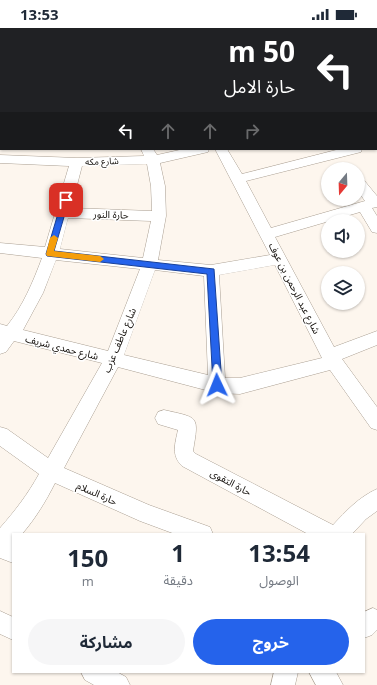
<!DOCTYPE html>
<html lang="ar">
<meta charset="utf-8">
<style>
body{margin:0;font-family:"Open Sans","Noto Sans Arabic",sans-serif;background:#f6f6f7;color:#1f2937;direction:rtl;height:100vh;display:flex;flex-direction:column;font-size:15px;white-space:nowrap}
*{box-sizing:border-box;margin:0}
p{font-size:13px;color:#747a83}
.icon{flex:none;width:22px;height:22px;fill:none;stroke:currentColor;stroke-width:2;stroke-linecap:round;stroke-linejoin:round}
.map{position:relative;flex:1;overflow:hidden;direction:ltr}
.side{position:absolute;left:12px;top:505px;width:353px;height:140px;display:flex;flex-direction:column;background:#fff;border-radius:0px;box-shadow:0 1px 3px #0004;direction:rtl}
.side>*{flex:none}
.banner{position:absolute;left:0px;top:0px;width:377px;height:122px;box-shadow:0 1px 3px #0004;direction:rtl;background:#202124;color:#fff;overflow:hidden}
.needle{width:26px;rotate:199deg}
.tools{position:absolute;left:321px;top:134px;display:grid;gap:8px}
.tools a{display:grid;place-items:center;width:44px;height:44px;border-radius:50%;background:#fff;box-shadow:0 1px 3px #0004;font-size:20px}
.pin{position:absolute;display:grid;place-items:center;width:34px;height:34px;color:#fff;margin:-17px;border-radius:8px;box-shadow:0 2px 6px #0006}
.me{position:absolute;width:44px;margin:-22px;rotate:358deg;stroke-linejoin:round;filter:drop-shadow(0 0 3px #0008)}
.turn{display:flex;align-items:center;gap:14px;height:84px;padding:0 16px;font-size:18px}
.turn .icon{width:52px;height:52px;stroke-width:2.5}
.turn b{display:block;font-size:28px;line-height:34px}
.lanes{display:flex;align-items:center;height:38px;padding:0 16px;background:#0003;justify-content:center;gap:20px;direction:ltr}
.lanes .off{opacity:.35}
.eta{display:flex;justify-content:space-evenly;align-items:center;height:68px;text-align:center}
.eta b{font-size:24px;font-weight:700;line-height:28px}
.action{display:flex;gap:8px;margin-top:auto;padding:8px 16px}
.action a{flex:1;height:46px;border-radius:24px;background:#2563eb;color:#fff;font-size:16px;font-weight:700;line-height:46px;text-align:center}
.action a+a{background:#f6f6f7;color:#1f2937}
.status{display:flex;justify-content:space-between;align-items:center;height:28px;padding:0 20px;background:#fff;direction:ltr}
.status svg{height:11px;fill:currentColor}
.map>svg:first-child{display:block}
</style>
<div class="status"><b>13:53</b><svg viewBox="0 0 49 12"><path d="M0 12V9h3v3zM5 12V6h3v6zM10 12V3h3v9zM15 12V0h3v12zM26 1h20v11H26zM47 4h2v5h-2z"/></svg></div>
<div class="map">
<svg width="377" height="657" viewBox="0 0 377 657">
<rect width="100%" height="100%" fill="#fdf6ee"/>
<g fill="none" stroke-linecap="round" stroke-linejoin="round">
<defs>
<path id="street" d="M45 0H56L45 1Z
M122 0H133V1H122Z
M237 0H249L237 1Z
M272 0H283V1H272Z
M361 0H372V1H361Z
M376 8H377V15H376Z
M0 14H1V20H0Z
M0 29H1V35H0Z
M376 39H377V45H376Z
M0 73H1V81H0Z
M376 110H377V119H376Z
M141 121H153L157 127 184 121H209L208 124 160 135 165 158 166 188 158 232 211 237 270 227 215 121H227L242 146 340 121H362L361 124 246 153 271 200 365 173 358 163V150L363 151 377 168V179L372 180 377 188V205L372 204 360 184 275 209 334 319 377 303V317L342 331 377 379V402L371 400 330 342 240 366 217 365 118 339 64 440 149 477 210 499 213 506H175L140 493 55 455C46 473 35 491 22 506H13V535L0 530V500C15 483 28 466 39 446L0 418V399L7 401 48 430 102 335 14 313 6 324 0 326V296L7 298C23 278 33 254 42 230L0 225V215L45 219 69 138 0 135V127L77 130 144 128ZM147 136 151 158 152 183 71 180 82 138ZM68 190 151 193 143 230 60 221ZM56 232 140 241 108 323 23 302 43 265ZM275 237 322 330 240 350H225L219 247ZM155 242 204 248 208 347 124 327Z
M164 382C199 390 199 387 193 423L196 426 333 497C346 483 359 469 377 461V483L366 491 352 506H308L182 438C171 427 175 416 178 402L158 396 155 390 158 384Z
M373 580 377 582V602L372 607 364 610V584Z
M0 583 13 589V612L0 606Z
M81 644H117L126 649 130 657H94L85 652Z
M274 644H298L295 657H271Z
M309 644H336L343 657H316Z"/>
</defs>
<use href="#street" stroke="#aa9f92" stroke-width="1"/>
<use href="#street" fill="#fff" fill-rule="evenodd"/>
</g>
<path fill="#2563eb" stroke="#184099" d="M66 169 69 172 54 223 214 241 222 357 221 360H214L213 357 207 246 47 228 46 226 62 172Z"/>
<path fill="#f59e0b" d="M54 207 58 210 54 223 100 228 104 231 100 234 47 228 46 226 50 210Z"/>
<g text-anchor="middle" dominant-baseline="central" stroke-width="3" stroke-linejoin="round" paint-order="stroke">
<g font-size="9" fill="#100c08" stroke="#fff">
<text transform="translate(102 133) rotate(-2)">شارع مكه</text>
</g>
<g font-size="10" fill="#100c08" stroke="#fff">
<text transform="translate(111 186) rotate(2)">حارة النور</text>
<text transform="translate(295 260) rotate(63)">شارع عبد الرحمن بن عوف</text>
<text transform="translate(119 312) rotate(-67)">شارع عاطف عزب</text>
<text transform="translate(62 319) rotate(14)">شارع حمدي شريف</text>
<text transform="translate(231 454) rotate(28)">حارة التقوى</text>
<text transform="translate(97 465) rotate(24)">حارة السلام</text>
</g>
</g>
</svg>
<div class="tools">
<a><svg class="needle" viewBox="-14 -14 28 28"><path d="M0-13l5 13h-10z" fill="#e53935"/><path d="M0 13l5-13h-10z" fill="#747a83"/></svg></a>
<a><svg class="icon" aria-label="sound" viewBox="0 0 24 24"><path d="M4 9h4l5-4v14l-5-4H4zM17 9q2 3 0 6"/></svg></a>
<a><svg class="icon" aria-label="layers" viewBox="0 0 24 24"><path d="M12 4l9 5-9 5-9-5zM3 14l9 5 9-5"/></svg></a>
</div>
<div class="pin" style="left:66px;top:172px;background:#d93025"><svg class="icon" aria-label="arrive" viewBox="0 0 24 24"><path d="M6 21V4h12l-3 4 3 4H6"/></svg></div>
<svg class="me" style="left:217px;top:357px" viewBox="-20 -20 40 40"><path d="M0-17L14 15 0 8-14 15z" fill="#2563eb" stroke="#fff" stroke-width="4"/></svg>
<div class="banner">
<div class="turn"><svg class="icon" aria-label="left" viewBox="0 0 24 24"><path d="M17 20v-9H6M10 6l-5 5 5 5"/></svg><div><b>50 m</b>حارة الامل</div></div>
<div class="lanes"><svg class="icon" aria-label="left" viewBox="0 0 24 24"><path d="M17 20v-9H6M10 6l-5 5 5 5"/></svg><svg class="icon off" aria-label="ahead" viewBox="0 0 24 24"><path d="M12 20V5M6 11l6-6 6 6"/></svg><svg class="icon off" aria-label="ahead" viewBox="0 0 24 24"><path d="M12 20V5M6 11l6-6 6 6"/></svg><svg class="icon off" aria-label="right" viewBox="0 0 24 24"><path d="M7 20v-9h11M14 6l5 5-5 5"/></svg></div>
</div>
<section class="side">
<div class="eta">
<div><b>13:54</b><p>الوصول</p></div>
<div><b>1</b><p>دقيقة</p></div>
<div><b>150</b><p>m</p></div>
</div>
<div class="action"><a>خروج</a><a>مشاركة</a></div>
</section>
</div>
